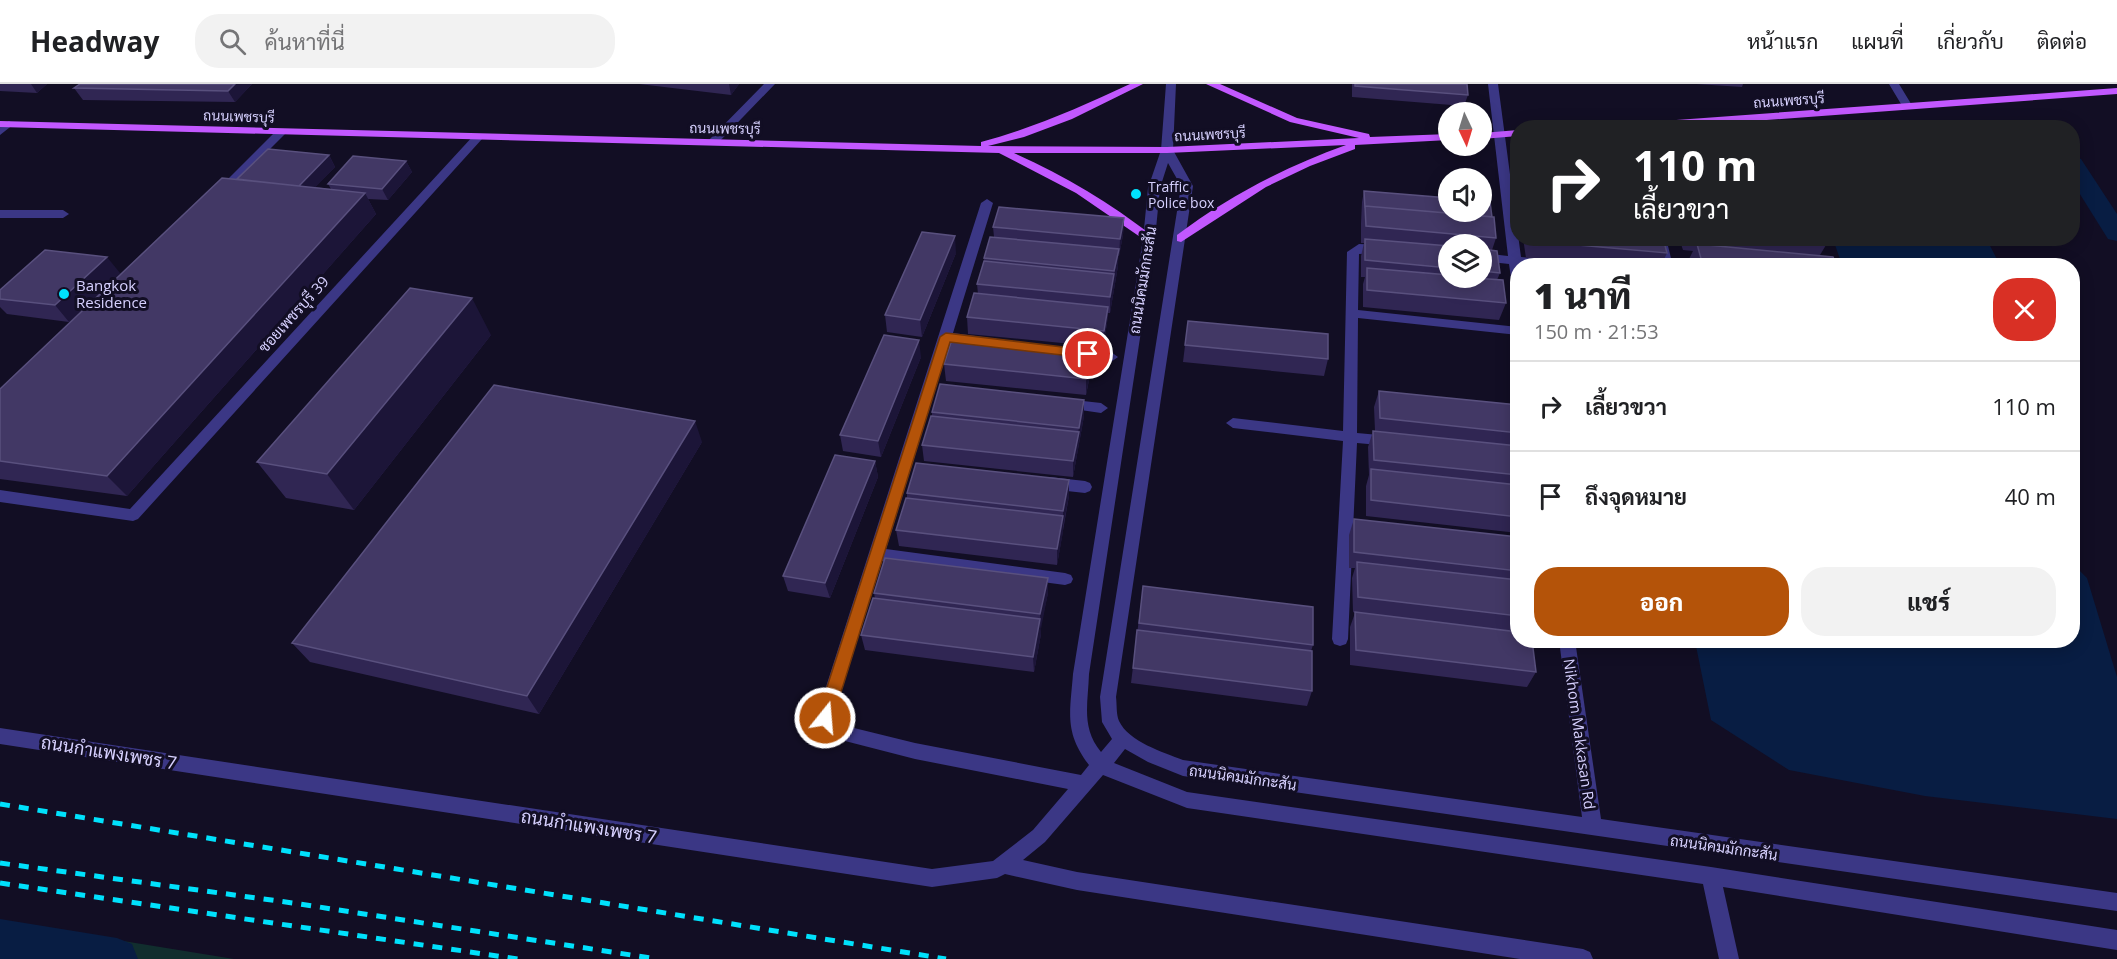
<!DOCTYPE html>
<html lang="th">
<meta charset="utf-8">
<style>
body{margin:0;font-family:"Open Sans",Sarabun,sans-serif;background:#f2f2f2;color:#202124;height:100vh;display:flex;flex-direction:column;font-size:22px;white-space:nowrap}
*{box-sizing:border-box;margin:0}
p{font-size:20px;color:#757577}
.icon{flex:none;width:33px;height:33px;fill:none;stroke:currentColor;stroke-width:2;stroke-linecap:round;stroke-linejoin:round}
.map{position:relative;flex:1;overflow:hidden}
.drawer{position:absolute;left:1510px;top:174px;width:570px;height:390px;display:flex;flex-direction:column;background:#fff;border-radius:24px;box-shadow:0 3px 15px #0003}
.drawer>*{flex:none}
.guide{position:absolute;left:1510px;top:36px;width:570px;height:126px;border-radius:24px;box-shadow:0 3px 15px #0003;background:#202124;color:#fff;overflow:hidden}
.needle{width:39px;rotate:176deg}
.buttons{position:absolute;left:1438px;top:18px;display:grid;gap:12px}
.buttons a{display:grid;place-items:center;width:54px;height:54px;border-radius:50%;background:#fff;box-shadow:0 3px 15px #0003;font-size:30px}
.pin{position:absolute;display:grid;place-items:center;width:51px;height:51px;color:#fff;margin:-26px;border:3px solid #fff;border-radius:50%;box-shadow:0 2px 6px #0007}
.me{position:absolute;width:66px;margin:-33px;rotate:17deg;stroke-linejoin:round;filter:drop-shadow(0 0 4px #0008)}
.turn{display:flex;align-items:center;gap:21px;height:126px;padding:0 24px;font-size:27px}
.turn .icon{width:78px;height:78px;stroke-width:2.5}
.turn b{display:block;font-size:42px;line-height:51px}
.round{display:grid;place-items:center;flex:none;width:63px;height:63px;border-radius:24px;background:#f2f2f2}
.head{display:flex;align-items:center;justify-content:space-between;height:102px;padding:0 24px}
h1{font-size:36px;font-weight:800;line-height:45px}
.button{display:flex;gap:12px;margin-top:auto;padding:12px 24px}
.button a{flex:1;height:69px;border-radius:24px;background:#b45309;color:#fff;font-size:24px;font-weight:800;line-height:69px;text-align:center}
.button a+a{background:#f2f2f2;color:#202124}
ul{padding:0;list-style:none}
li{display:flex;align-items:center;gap:18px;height:90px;padding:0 24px;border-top:2px solid #e0e0e0}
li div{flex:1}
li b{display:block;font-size:22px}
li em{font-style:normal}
header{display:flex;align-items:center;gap:36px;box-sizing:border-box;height:84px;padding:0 30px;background:#fff;border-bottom:2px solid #e0e0e0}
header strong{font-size:28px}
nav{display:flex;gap:33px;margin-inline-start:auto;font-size:21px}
.search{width:420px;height:54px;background:#f2f2f2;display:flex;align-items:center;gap:15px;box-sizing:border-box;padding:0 21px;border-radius:24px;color:#757577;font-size:22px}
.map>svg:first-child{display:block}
</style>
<header>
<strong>Headway</strong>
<div class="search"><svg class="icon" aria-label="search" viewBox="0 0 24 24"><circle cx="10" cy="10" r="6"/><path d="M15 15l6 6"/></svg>ค้นหาที่นี่</div>
<nav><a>หน้าแรก</a><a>แผนที่</a><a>เกี่ยวกับ</a><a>ติดต่อ</a></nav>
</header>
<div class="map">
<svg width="2117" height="875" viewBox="0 0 2117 875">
<rect width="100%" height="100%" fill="#120e24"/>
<path fill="#112e2e" d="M0 837 234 875H0Z"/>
<path fill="#081d43" d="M1833 155H1981L1987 156 2000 181H1842Z
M2073 480 2087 494 2117 593V735L1925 712 1789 686 1711 636 1695 557 2073 556Z"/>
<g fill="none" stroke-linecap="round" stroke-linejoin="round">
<path fill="#081d43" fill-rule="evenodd" d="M2073 73 2081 75 2117 130V157L2108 155 2073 99Z
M0 835 117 854 132 860 138 875H0Z"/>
<path fill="#3b3785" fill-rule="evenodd" d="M764 0H775L716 61H708V57Z
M1166 0H1176L1173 66 1193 102 1116 613C1117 620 1116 630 1119 637 1129 658 1163 668 1183 676L1582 733 1559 556H1575L1601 735 2117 809V827L1183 692 1148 678 1125 665 1114 679 1187 708 1711 783 2117 846V866L1723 803 1739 875H1719L1703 800 1187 724 1103 691 1045 758 1023 776 1077 788 1583 865 1590 868 1593 875H1520L1077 806 1005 790 997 794 932 803 0 660V644L932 785 993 777 1033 746 1068 705 915 675 845 657 819 639 816 634 981 119 987 115 993 119 953 249 1028 259 1035 263 1028 267 950 258 886 465 1065 489 1071 491 1073 495 1071 499 1065 501 882 477 834 631 850 643 915 659 1081 691 1089 681C1064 648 1070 629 1073 590L1143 155 1148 104 1161 66ZM1168 79 1181 102 1100 613 1102 638 1112 655 1101 668C1081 644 1088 620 1089 590L1155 155 1160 104Z
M1488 0H1498L1521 173 1571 178 1577 182H1518V205L1512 201 1509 180 1482 177V169L1508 172Z
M1889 0H1899L1913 23 1912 25H1904Z
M9 37 14 40 0 51V42Z
M281 45 286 48 285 50 224 111H216V107L277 46Z
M478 50 482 51V55L138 435 133 437 0 418V406L130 425 474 51Z
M0 126H63L69 130 63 134H0Z
M1654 154H1666L1673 182H1661Z
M1359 160 1383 161 1389 165 1383 169 1359 170 1358 226 1518 243V251L1358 234 1357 349 1390 352 1397 357 1390 362 1357 359 1348 555 1346 560 1340 562 1334 560 1332 555 1343 357 1233 344 1226 339 1233 334 1343 347 1347 168Z
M1073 263 1111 268 1118 273 1111 278 1068 271 1066 268Z
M1065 315 1101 319 1108 324 1101 329 1060 323 1058 320 1060 317Z
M1049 393 1085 397 1090 399 1092 403 1090 407 1085 409 1049 405 1044 403 1042 399 1044 395Z"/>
<path fill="#c258ff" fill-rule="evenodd" d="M1130 0H1143L1072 35 1024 53 988 62 1167 63 1359 54 1290 38 1206 0H1220L1297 34 1369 50 1370 53 1449 50V56L1355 61V65L1310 82 1266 103 1181 158 1177 157V151C1229 112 1285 83 1346 61L1167 69H1014C1064 91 1110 119 1153 152L1155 155 1149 159 1076 109 999 69 0 43V37L981 62V58C1033 44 1081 23 1130 0Z
M2117 4V10L1659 44H1602L1607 41Z
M1518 46V52L1482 55V49Z"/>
<path stroke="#00e1fc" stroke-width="5" stroke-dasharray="10 9" stroke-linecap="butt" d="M0 720 946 875
M0 779 293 819 657 875
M0 799 518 875"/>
</g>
<path fill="#302653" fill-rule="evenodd" d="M0 0H47L37 9 0 7Z
M80 0H252L235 18 83 16 74 4Z
M639 0H739L731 11Z
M1352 0H1467L1468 11 1464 22 1352 13Z
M1696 0H1743L1742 3Z
M1516 67H1518V112L1516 100 1518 97 1515 96 1512 78Z
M329 71 335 83 315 103 331 105 328 100 406 77 412 88 388 116 368 115 376 130 127 412 0 395V305Z
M1364 107 1492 133 1496 154 1492 166 1500 189 1497 196 1506 219 1499 236 1363 223V200L1365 193H1361V172L1364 159H1361V139L1362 118ZM1449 160H1482V194H1449Z
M1124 134 1123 151 1119 172H1118V182L1110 229H1108L1107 239 1103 263 968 250 967 233 978 210 977 200 984 177V174L994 153 993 143Z
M1523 154H1663L1667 169 1661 182H1609L1526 174Z
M1679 154H1824L1826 161 1820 171 1837 182H1689L1688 177 1693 167 1683 166Z
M956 169 922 253 887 248 885 231Z
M120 189 69 238 7 230 0 223V206Z
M1188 237 1328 275 1324 292 1183 278Z
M491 251 354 426 286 414 257 378Z
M1091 269V286L1086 311 946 297 944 280Z
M921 273 881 373 843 367 840 351Z
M1379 307 1518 321V449L1366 432V402L1369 391 1368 363 1373 347H1375L1374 323Z
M932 328 1084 332 1073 393 924 377 922 361 932 332Z
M702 358 539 630 310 578 292 559Z
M875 377 878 393 830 514 788 507 783 492Z
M907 409 1069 412 1057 481 899 462 896 446 907 414Z
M1354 435 1518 453V556L1536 588 1527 603 1350 581V543L1355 529 1353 528 1352 494 1355 484H1349V451Z
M1048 494V509L1040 545 1041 550 1034 588 865 566 861 551 875 515 874 509Z
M1143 502 1313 561 1311 567 1312 607 1307 622 1131 599Z"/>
<path fill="#1c1538" d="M31 0H47L37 9Z
M235 0H252L235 18 228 7Z
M729 0H739L731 11Z
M329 71 335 83 304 115 297 103Z
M406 77 412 88 388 116 382 105Z
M365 109 376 130 127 412 107 392Z
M1124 134 1123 151 1119 172 1120 155Z
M955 152 956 169 922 253 920 236Z
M1119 165 1118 182 1110 229V213Z
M107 173 120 189 69 238 55 221Z
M472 214 491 251 354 426 327 390Z
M1108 223 1107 239 1103 263 1104 247Z
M919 256 921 273 881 373 878 357Z
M1091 269V286L1086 311V295Z
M1084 316V332L1073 393V377Z
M695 337 702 358 539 630 527 612Z
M875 377 878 393 830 514 825 499Z
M1069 396V412L1063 443V427Z
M1063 432V448L1057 481V465Z
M1048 494V509L1041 545 1040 530Z
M1040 535 1041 550 1034 588 1033 573Z"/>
<path fill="#423865" stroke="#59507e" stroke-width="1.5" d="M80 0H235L228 7 74 4Z
M1355 0H1467L1468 11 1355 2Z
M268 65 329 71 299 102 237 95Z
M1516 67H1518V80Z
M353 72 406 77 382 105 328 100Z
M222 94 365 109 107 392 0 377V305Z
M1364 107 1449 114V128H1482V117L1490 118 1492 133 1365 122V124Z
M1365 122 1494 133 1496 154 1366 142Z
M999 123 1124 134 1120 155 993 143Z
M922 148 955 152 920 236 885 231Z
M990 153 1119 165 1114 187 984 174Z
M1532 154H1663L1667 169 1533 157Z
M1752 154H1824L1826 161Z
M1365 155 1449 162V184L1365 176Z
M1697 160 1833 173 1837 182H1703Z
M1482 165 1497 167 1500 189 1482 187Z
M45 166 107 173 55 221 0 215V206Z
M984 177 1114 190 1110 213 977 200Z
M1367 184 1449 191V194H1473L1503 196 1506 219 1367 206Z
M410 204 472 214 327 390 257 378Z
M974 209 1108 223 1104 247 967 233Z
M1188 237 1328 250V275L1185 261Z
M884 251 919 256 878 357 840 351Z
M952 255 1091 269 1086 295 944 280Z
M940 300 1084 316 1079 344 932 328Z
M494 301 695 337 527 612 292 559Z
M1379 307 1518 321V349L1380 334Z
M931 332 1079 348 1073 377 922 361Z
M1373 347 1518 362V391L1374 376Z
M835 371 875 377 825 499 783 492Z
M916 379 1069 396 1063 427 907 409Z
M1371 385 1518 401V433L1371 416Z
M906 414 1063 432 1057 465 896 446Z
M1354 435 1518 453V487L1354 468Z
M885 474 1048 494 1040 530 874 509Z
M1357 478 1518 496V532L1358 513Z
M1143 502 1313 523V561L1139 539Z
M873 514 1040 535 1033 573 861 551Z
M1355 528 1518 548V556H1532L1536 588 1356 566Z
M1137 546 1312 567V607L1133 584Z"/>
<path fill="#b45309" stroke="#753606" stroke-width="1.5" d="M946 249 1088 266 1094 270 1088 274 950 258 833 634 830 639 825 641 819 639 817 634 940 253Z"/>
<g fill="#00e1fc" stroke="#120e24" stroke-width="2">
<circle cx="1136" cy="110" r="6"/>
<circle cx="64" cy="210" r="6"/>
</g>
<g text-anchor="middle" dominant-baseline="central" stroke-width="6" stroke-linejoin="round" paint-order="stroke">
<g font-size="14" fill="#d7d1ff" stroke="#120e24">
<text transform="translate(1789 16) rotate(-4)">ถนนเพชรบุรี</text>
<text transform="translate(239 32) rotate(2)">ถนนเพชรบุรี</text>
<text transform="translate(725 44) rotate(1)">ถนนเพชรบุรี</text>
<text transform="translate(1210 50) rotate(-3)">ถนนเพชรบุรี</text>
</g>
<g font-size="14" fill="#d7d1ff" stroke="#120e24" text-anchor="start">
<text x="1148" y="102">Traffic<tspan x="1148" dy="16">Police box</tspan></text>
</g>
<g font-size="15" fill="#d7d1ff" stroke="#120e24">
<text transform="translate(1142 196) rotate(-81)">ถนนนิคมมักกะสัน</text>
<text transform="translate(293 230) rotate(-48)">ซอยเพชรบุรี 39</text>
<text transform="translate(1580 650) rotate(82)">Nikhom Makkasan Rd</text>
<text transform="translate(1243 693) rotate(8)">ถนนนิคมมักกะสัน</text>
<text transform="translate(1724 763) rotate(8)">ถนนนิคมมักกะสัน</text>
</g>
<g font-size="15" fill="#d7d1ff" stroke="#120e24" text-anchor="start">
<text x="76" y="201">Bangkok<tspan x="76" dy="17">Residence</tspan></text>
</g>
<g font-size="18" fill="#d7d1ff" stroke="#120e24">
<text transform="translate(109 668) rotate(9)">ถนนกำแพงเพชร 7</text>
<text transform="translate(589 742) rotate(9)">ถนนกำแพงเพชร 7</text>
</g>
</g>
</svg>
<div class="buttons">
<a><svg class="needle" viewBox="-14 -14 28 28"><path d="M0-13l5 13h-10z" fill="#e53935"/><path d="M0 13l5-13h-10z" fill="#757577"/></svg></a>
<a><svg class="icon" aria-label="sound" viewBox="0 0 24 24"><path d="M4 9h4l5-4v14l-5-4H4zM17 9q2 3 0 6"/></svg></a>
<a><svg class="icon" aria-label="layers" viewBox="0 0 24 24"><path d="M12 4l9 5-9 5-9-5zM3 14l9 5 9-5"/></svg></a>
</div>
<div class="pin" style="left:1088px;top:270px;background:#d93025"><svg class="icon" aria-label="arrive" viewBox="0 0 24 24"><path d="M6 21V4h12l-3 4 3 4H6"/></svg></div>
<svg class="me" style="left:825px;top:634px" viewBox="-20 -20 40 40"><circle r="17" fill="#b45309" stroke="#fff" stroke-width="3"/><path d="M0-11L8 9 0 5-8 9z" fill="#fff"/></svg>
<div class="guide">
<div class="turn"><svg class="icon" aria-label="right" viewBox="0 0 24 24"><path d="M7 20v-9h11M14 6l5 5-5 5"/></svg><div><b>110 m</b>เลี้ยวขวา</div></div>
</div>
<section class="drawer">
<div class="head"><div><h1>1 นาที</h1><p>150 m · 21:53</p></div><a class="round" style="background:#d93025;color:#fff"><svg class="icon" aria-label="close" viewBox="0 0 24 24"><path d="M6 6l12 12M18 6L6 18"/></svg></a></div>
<ul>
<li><svg class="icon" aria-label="right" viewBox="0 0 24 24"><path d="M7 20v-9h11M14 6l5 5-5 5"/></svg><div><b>เลี้ยวขวา</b></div><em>110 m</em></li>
<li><svg class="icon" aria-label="arrive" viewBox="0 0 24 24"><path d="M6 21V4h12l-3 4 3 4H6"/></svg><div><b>ถึงจุดหมาย</b></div><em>40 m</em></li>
</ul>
<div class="button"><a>ออก</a><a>แชร์</a></div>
</section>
</div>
